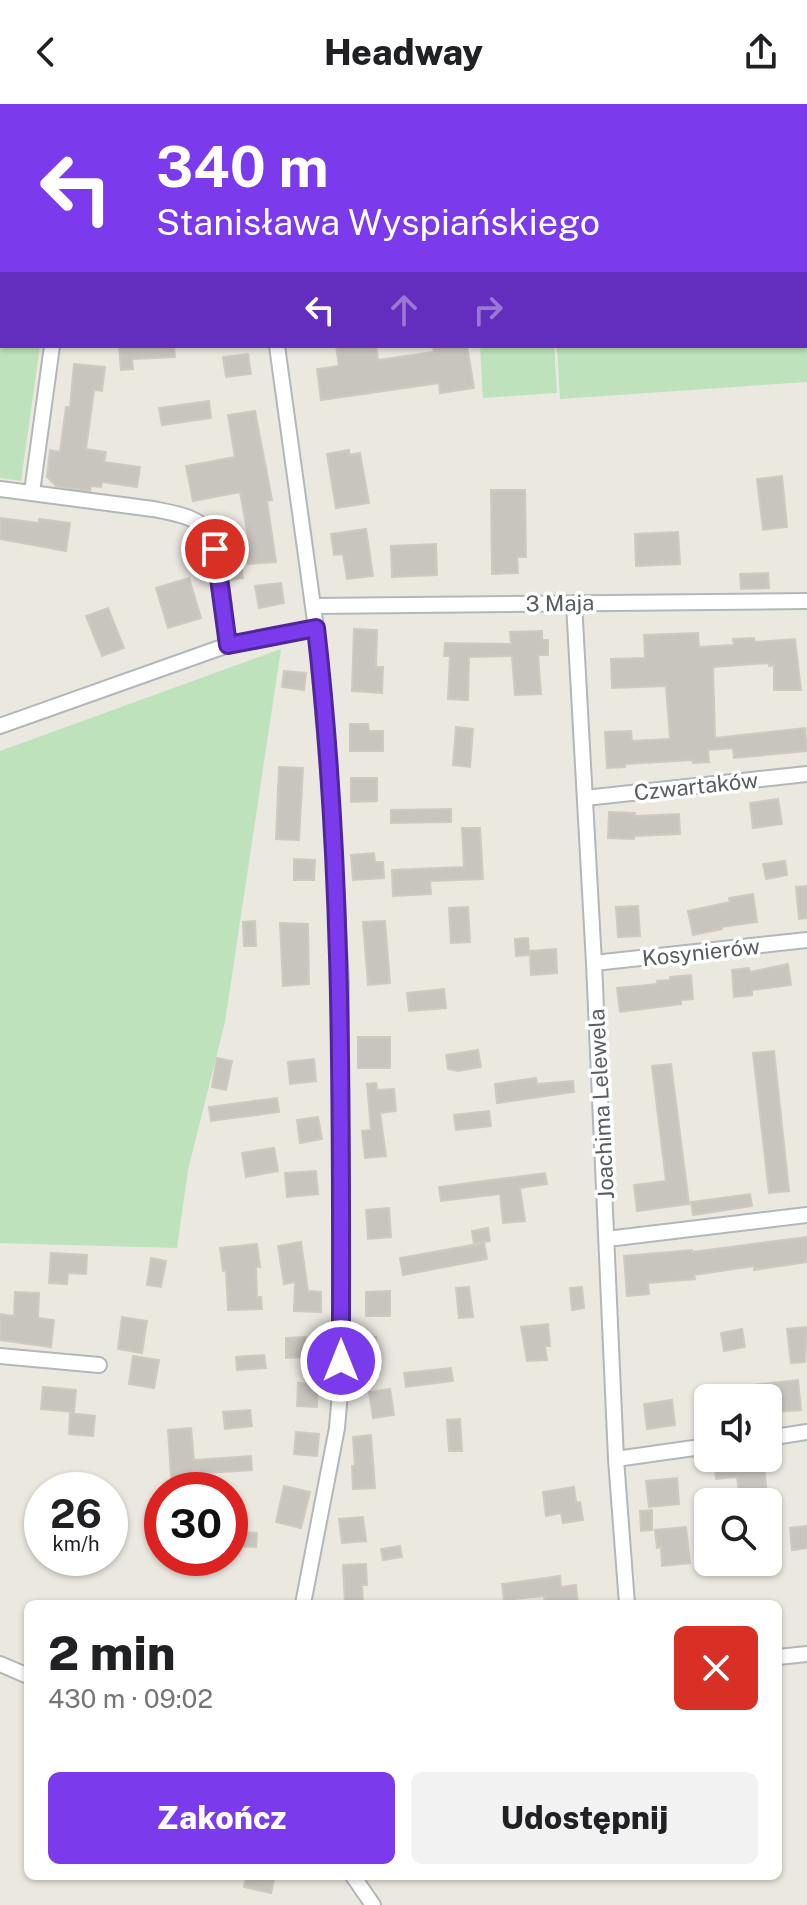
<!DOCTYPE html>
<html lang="pl">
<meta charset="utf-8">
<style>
body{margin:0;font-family:"Public Sans",sans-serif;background:#f2f2f2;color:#202124;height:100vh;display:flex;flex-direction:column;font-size:30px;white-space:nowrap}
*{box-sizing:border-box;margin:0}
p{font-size:26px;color:#757577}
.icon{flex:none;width:44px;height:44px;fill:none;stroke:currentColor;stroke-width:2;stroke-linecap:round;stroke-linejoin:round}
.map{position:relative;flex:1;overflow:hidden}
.details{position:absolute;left:24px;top:1496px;width:758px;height:280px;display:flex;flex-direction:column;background:#fff;border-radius:12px;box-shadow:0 2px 6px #0004}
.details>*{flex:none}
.guide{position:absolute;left:0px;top:0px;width:808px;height:244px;box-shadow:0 2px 6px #0004;background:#7c3aed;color:#fff;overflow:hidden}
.buttons{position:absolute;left:694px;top:1280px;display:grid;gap:16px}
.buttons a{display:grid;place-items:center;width:88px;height:88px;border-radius:12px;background:#fff;box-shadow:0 2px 6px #0004;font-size:40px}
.speed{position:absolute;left:24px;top:1368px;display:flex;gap:16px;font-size:40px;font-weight:700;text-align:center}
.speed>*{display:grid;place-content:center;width:104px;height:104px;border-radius:50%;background:#fff;box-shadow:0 2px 6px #0004;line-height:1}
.speed small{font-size:20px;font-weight:400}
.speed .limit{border:12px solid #d22;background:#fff;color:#111}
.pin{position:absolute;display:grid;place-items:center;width:68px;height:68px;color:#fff;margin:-34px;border:4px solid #fff;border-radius:50%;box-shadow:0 2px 8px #0007}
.me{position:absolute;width:88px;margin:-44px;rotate:0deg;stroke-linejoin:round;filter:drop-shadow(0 0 6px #0008)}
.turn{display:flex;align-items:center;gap:28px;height:168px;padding:0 24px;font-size:36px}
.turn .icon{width:104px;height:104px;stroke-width:2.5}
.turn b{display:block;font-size:56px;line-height:68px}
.lanes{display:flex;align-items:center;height:76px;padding:0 24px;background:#0003;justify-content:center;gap:40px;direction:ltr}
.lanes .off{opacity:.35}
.round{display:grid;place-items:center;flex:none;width:84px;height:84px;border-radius:12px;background:#f2f2f2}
.summary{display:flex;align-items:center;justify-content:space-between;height:136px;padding:0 24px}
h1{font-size:48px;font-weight:800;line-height:60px}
.cta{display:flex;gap:16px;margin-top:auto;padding:16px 24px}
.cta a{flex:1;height:92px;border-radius:12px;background:#7c3aed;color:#fff;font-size:32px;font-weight:800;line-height:92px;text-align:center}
.cta a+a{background:#f2f2f2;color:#202124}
header{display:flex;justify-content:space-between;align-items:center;height:104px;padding:0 24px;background:#fff;font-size:36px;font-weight:800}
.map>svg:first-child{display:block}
</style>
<header><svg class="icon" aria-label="back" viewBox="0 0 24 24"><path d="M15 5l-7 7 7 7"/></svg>Headway<svg class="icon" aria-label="share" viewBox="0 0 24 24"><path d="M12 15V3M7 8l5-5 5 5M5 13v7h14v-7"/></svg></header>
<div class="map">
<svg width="807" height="1801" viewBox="0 0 807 1801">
<rect width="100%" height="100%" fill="#ebe8e0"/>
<path fill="#bee3bc" d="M0 30 2 242H40L21 377 0 374Z
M807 128V278L560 295 557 242H806Z
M480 242H554L557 289 483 294Z
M281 545 225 918 188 1066 177 1144 0 1139V647Z"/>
<path fill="#c8c5bf" stroke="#d0c9be" stroke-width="2" d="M119 242H174L175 253 132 255 133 265 121 266Z
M336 242H376L378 256 434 248 433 242H467L474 284 440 289 439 279 321 296 317 265 339 262Z
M248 250 251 270 226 273 223 253Z
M74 260 105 263 102 287 94 286 86 345 106 348 104 358 140 363 137 383 102 378 101 383 91 382 90 387 56 382 47 373 50 346 60 348 66 303H70Z
M209 297 211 314 162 321 159 304Z
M255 307 272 396 267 397 276 458 248 460 246 438H249L240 388 193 397 186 362 235 353 228 311Z
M349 346 350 351 360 349 369 399 336 404 327 350Z
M782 372 787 423 763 426 757 375Z
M491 386H525L526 453H517L518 469 492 470Z
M0 414 39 419V415L70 419 66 447 0 435Z
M366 425 373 472 347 475 343 450 334 451 331 430Z
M678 428 680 460 636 462 635 430Z
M436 440 437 471 392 473 391 442Z
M241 457 243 474 231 476 229 459Z
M768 469 769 484 741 485 740 470Z
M189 474 201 514 168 524 156 484Z
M281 479 284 499 259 504 255 482Z
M108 504 124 544 102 552 86 512Z
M354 525 377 526 376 563H383L382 589 352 587Z
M542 527V536H548V551H538L541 590 515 591 512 552 469 553 468 596 448 595 450 552H444L445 539 511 540 510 528Z
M698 529 699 543 734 541 733 535 754 534 755 538 795 535 801 586H774V561L769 562V559L713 563 715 634 805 624 807 647 734 654 733 644 708 646 709 658 693 659 692 656 625 660V663L607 664 605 628 631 627 632 637 670 635 666 582 612 584 611 555 645 554 644 531Z
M284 567 306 569 304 586 282 583Z
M350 620H368L369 627H383V647H350Z
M456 623 473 625 470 663 453 661Z
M279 663 303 664 299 736 276 735Z
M351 674H377V697L351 698Z
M778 695 782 720 753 724 750 699Z
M451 705V718L391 719V706Z
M609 708 635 709V712L679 710 680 730 634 732V735L608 734Z
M462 724H480L483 775 430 777 431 790 393 792 392 766 464 763Z
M374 749 375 758H383L384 774 353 776 351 751Z
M294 755 315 756 314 776H294Z
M785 757 787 771 766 775 763 760Z
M807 782V814L799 815 796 783Z
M753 790 757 818 721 823 722 825 693 831 688 807 730 798 729 794Z
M638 802 640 832 618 833 616 803Z
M468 803 470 838 451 839 449 804Z
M255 817 256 842H244L243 818Z
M385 817 390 879 368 881 363 818Z
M280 819 308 820 309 880 283 882Z
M528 834 529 851 516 852 515 835Z
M556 845 557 869 531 871 530 847Z
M788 860 791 881 752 886V891L734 893 732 866 749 864 750 868Z
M691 871 693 895 681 896V900L620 908 617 884 658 880 657 877 670 876V873Z
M444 885 446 904 409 907 407 889Z
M358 933H390V964H358Z
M478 946 481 963 458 967 448 965 446 951Z
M774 947 789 1087 769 1089 753 949Z
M217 954 232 957 226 986 212 983Z
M314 955 316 977 290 980 288 958Z
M671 960 689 1100 637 1107 634 1081 666 1077 652 962Z
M536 974 537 980 573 977 574 988 497 999 495 980Z
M376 979 377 986 394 985 396 1007 380 1009 386 1052 365 1054 362 1027 371 1026 367 980Z
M277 994 279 1008 211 1017 209 1003Z
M489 1007 491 1022 456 1026 454 1011Z
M318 1013 322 1035 300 1039 297 1016Z
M274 1044 278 1067 246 1073 242 1049Z
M316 1067 318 1090 287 1093 285 1069Z
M545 1069 547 1080 520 1084 525 1117 503 1119 500 1090 441 1097 439 1083Z
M750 1090 752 1102 693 1111 691 1098Z
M389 1104 391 1133 368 1135 366 1106Z
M488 1124 490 1137 474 1140 472 1127Z
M807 1133V1158L754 1166V1162L694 1171 695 1175 648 1179 649 1190 627 1192 624 1152 692 1146V1148Z
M301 1138 308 1187 321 1188V1208L294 1207 295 1178 284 1180 278 1142Z
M484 1139 487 1155 403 1171 400 1154Z
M257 1140 260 1163H256L257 1193H261L262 1205 228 1206 226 1166 223 1167 220 1144Z
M51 1149 87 1151 86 1170 68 1169 67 1180 49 1179Z
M151 1154 166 1157 161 1183 147 1181Z
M469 1183 473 1213 459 1214 456 1184Z
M582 1183 584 1204 572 1206 570 1184Z
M390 1187V1212H366V1188Z
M15 1188 39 1189 38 1214 54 1216 51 1243 0 1236V1210L14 1212Z
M122 1213 147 1217 142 1249 118 1245Z
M548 1220 550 1242H545L547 1256 527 1257 521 1223Z
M807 1223 805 1258 791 1259 787 1225Z
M742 1225 745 1243 724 1247 721 1229Z
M306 1233V1253L286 1254V1234Z
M355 1233H376L377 1261H356Z
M264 1251 266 1264 237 1266 236 1253Z
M133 1252 159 1256 154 1284 129 1280Z
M451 1264 453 1277 406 1283 404 1269Z
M798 1276 801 1306 776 1308 775 1294H736L734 1283Z
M298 1279 318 1280 317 1303 297 1302Z
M43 1283 76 1286 74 1308 41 1305Z
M390 1285 394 1311 373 1314 369 1288Z
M672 1296 675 1321 647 1325 644 1300Z
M250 1306 252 1322 225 1325 223 1308Z
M70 1309 95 1312 93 1332 69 1330Z
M460 1315 462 1347H449L447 1316Z
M191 1324 194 1356 251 1352 252 1366 193 1370V1386H172L168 1326Z
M296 1328 319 1330 317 1352 294 1350Z
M371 1331 375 1384 353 1385 352 1362H355L353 1333Z
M714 1354H729L730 1359 755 1357V1361H764L767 1391 740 1394 737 1373 716 1375Z
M677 1374 679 1400 649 1403 646 1377Z
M284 1382 310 1388 301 1424 276 1418Z
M574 1383 576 1398H580L583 1416 563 1419 561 1409 546 1412 543 1388Z
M652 1406V1426L641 1427 640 1407Z
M363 1413 366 1437 342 1439 339 1415Z
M807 1422V1444L792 1446 790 1424Z
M686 1423 690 1459 662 1462 661 1443 657 1444 655 1426Z
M230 1427 257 1429 256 1443 230 1442Z
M400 1442 402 1453 383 1456 381 1445Z
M712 1458H744L745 1466 713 1469Z
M366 1460 367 1481H362L363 1500H345L343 1461Z
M560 1472 561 1483 576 1481 578 1500H545L544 1492 504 1496 502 1480Z
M246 1772H275L271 1789 244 1783Z"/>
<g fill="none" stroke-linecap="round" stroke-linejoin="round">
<defs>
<path id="minor" d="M240 0V2
M476 0V2
M685 0V2
M708 2 726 0
M0 20 2 21
M277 242 316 524 332 713 341 879 340 1288 337 1324 303 1500
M0 385 153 405C172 409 199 412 210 430 220 446 225 519 228 541
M32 388 52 242
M574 499 594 859 616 1355 627 1500
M314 502 807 497
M0 622 228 541 316 524
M585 694 807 670
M594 859 807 836
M607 1135 807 1111
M0 1252 99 1261
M768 1334 807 1328
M616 1355 708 1342
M778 1553 807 1550
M0 1560 28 1572
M353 1772 373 1801"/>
</defs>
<use href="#minor" stroke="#b3b6ba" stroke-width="18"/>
<use href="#minor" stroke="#fff" stroke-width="14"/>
</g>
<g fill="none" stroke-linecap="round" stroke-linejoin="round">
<defs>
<path id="route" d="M215 445 228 541 316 524C344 767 341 1012 341 1257"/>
</defs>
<use href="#route" stroke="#51269a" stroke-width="20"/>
<use href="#route" stroke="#7c3aed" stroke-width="14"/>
</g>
<g text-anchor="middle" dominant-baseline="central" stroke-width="7" stroke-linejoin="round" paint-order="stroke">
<g font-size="22" fill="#585d61" stroke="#fff">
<text transform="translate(560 499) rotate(-1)">3 Maja</text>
<text transform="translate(696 682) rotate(-6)">Czwartaków</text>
<text transform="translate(701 848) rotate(-6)">Kosynierów</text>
<text transform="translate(601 1000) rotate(-93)">Joachima Lelewela</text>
</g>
</g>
</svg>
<div class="buttons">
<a><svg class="icon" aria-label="sound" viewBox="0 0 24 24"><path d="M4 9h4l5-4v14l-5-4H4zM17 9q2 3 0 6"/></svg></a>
<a><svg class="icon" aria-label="search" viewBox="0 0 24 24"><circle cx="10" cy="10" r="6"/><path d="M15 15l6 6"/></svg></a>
</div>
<div class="speed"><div>26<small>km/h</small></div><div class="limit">30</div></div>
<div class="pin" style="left:215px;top:445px;background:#d93025"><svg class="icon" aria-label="arrive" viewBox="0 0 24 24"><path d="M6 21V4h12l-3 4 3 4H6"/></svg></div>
<svg class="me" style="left:341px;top:1257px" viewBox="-20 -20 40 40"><circle r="17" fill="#7c3aed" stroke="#fff" stroke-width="3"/><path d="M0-11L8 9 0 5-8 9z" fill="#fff"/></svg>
<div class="guide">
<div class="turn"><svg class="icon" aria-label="left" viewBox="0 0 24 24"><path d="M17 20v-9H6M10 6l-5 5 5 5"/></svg><div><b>340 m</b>Stanisława Wyspiańskiego</div></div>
<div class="lanes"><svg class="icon" aria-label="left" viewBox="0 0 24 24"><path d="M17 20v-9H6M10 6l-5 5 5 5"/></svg><svg class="icon off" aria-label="ahead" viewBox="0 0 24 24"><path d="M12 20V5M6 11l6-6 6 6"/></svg><svg class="icon off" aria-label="right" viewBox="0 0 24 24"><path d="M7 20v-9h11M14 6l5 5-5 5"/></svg></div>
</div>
<section class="details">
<div class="summary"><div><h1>2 min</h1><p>430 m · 09:02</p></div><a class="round" style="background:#d93025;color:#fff"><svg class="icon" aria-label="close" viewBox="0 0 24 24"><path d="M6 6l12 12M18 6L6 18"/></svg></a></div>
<div class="cta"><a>Zakończ</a><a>Udostępnij</a></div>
</section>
</div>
